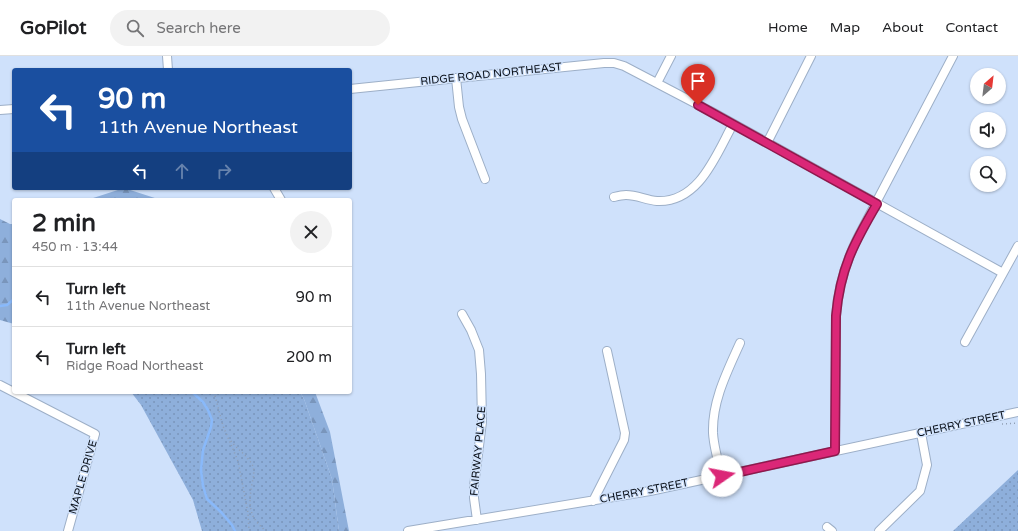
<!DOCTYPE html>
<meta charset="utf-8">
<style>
body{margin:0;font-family:"Varela Round",sans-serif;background:#f2f2f2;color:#202124;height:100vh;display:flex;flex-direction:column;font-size:15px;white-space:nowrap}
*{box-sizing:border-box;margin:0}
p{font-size:13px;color:#757577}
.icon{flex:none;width:22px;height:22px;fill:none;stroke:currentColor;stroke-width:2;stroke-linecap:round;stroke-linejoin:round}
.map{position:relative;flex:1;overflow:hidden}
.panel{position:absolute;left:12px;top:142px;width:340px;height:196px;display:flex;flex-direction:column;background:#fff;border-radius:4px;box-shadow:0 1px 3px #0004}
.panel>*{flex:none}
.hud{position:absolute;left:12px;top:12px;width:340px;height:122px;border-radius:4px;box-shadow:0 1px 3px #0004;background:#1a4fa0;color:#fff;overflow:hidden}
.needle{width:26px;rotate:28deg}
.tools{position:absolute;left:970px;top:12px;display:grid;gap:8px}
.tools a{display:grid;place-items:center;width:36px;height:36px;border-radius:50%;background:#fff;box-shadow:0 1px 3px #0004;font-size:20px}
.pin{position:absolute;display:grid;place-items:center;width:34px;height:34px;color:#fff;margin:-41px -17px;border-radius:50% 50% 50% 0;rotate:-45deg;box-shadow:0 0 4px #0007}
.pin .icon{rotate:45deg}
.me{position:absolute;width:44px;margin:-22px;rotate:78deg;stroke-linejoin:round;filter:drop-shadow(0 0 3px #0008)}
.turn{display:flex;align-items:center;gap:14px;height:84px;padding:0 20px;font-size:18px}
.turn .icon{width:52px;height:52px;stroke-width:2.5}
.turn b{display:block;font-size:28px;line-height:34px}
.lanes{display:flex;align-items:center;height:38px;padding:0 20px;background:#0003;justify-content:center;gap:20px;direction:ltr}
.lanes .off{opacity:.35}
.round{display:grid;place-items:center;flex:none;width:42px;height:42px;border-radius:21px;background:#f2f2f2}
.headline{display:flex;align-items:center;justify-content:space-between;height:68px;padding:0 20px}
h1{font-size:24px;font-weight:700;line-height:30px}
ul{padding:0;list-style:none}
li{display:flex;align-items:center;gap:12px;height:60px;padding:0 20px;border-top:1px solid #e0e0e0}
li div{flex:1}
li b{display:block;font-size:15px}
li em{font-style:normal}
header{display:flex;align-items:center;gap:24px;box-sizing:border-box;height:56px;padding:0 20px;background:#fff;border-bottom:1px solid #e0e0e0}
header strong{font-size:19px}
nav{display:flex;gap:22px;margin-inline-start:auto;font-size:14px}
.search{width:280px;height:36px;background:#f2f2f2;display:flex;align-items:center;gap:10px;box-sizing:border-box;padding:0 14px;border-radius:22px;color:#757577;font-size:15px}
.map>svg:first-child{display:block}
</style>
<header>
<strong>GoPilot</strong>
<div class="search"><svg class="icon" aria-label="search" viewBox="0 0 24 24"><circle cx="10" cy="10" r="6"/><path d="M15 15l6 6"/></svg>Search here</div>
<nav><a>Home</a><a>Map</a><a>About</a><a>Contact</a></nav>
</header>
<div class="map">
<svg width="1018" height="475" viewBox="0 0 1018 475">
<defs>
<pattern id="grass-dots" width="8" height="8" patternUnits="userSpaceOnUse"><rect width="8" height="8" fill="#8eafdb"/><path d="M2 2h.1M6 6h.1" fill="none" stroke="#7995bb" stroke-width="1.8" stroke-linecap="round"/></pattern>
<pattern id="forest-firs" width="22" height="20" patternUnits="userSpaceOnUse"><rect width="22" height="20" fill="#8eafdb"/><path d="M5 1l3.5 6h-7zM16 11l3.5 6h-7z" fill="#7995bb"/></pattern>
</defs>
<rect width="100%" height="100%" fill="#cfe1fb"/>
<path fill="url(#grass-dots)" d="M131 336H300L304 343 332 423 339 475H202L193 444 141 349Z
M1018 414V475H953Z"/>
<path fill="url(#forest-firs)" d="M124 132 161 144H87Z
M0 163 10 168H14V268L0 264Z
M300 336H315L330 376 349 475H339L332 423 304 343Z"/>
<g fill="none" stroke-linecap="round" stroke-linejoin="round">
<path stroke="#89b9fa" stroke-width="2.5" d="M0 250 7 249 14 243
M192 336 203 346 208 354 212 364 211 371 203 394 201 414 203 430 207 443 221 456 232 469 235 475"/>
<defs>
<path id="minor" d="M167 0 168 14
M456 22 459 51 462 63 485 123
M657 27 671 0
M350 33 604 7H614L624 10 712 56 1003 217
M0 54 14 53
M767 87 811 0
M274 132 281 144
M614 141C618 140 622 139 626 139 637 139 646 144 657 145 699 147 716 99 733 68
M462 258 471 274 479 294 481 318 482 366 474 430V442L477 464
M965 286 1018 190
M0 329 95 378 68 475
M835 395 836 260C838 232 845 207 858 181L953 0
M722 420C718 406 714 392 713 377 712 345 727 316 740 287
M593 445 624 384 625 377 607 295
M827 471 832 475
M408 475 650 435 1018 356
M879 475 920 435 927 409 921 377"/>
</defs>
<use href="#minor" stroke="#9dafc7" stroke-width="10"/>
<path stroke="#909eb3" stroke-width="1.5" stroke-dasharray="1 3" stroke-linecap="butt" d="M214 336 223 370 238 405 248 457 249 475
M1002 368 1018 367
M231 385C237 393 248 400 253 410 255 417 253 422 252 428 248 449 249 462 266 475"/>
<use href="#minor" stroke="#fff" stroke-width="8"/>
</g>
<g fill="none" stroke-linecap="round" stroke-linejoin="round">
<defs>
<path id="route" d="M698 49 877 148C854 187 840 213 836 260L835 395 722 420"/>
</defs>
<use href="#route" stroke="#8e194d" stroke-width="10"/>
<use href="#route" stroke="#db2777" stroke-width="7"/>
</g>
<g text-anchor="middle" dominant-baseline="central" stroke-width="3" stroke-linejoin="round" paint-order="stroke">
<g font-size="11" fill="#080e17" stroke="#cfe1fb">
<text transform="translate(491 18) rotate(-6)">RIDGE ROAD NORTHEAST</text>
<text transform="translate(961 368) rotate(-12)">CHERRY STREET</text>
<text transform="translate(478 395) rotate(-85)">FAIRWAY PLACE</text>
<text transform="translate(83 421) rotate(-74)">MAPLE DRIVE</text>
<text transform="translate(644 435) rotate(-11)">CHERRY STREET</text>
</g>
</g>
</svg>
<div class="tools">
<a><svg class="needle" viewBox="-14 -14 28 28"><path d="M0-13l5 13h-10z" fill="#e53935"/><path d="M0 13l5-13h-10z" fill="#757577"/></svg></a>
<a><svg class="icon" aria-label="sound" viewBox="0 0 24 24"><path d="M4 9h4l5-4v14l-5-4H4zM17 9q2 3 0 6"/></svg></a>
<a><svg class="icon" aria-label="search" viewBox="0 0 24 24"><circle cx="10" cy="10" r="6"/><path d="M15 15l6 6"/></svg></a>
</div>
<div class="pin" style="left:698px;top:49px;background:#d93025"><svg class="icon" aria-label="arrive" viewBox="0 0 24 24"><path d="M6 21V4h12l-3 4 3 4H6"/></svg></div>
<svg class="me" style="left:722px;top:420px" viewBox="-20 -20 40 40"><circle r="19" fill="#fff"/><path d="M0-13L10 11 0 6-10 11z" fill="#db2777"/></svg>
<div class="hud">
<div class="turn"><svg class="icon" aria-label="left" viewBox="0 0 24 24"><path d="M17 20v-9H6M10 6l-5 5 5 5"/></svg><div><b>90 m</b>11th Avenue Northeast</div></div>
<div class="lanes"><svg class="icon" aria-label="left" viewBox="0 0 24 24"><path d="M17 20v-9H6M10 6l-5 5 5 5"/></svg><svg class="icon off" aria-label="ahead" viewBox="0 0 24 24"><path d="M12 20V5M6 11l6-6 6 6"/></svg><svg class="icon off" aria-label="right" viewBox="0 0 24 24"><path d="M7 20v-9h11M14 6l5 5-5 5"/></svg></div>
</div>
<section class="panel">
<div class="headline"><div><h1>2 min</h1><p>450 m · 13:44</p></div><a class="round"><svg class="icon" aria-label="close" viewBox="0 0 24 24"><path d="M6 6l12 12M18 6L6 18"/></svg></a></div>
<ul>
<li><svg class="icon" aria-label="left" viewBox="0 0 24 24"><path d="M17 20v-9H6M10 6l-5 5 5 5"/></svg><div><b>Turn left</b><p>11th Avenue Northeast</p></div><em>90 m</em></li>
<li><svg class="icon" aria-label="left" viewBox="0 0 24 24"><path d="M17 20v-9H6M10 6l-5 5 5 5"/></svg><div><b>Turn left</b><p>Ridge Road Northeast</p></div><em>200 m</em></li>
</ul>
</section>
</div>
